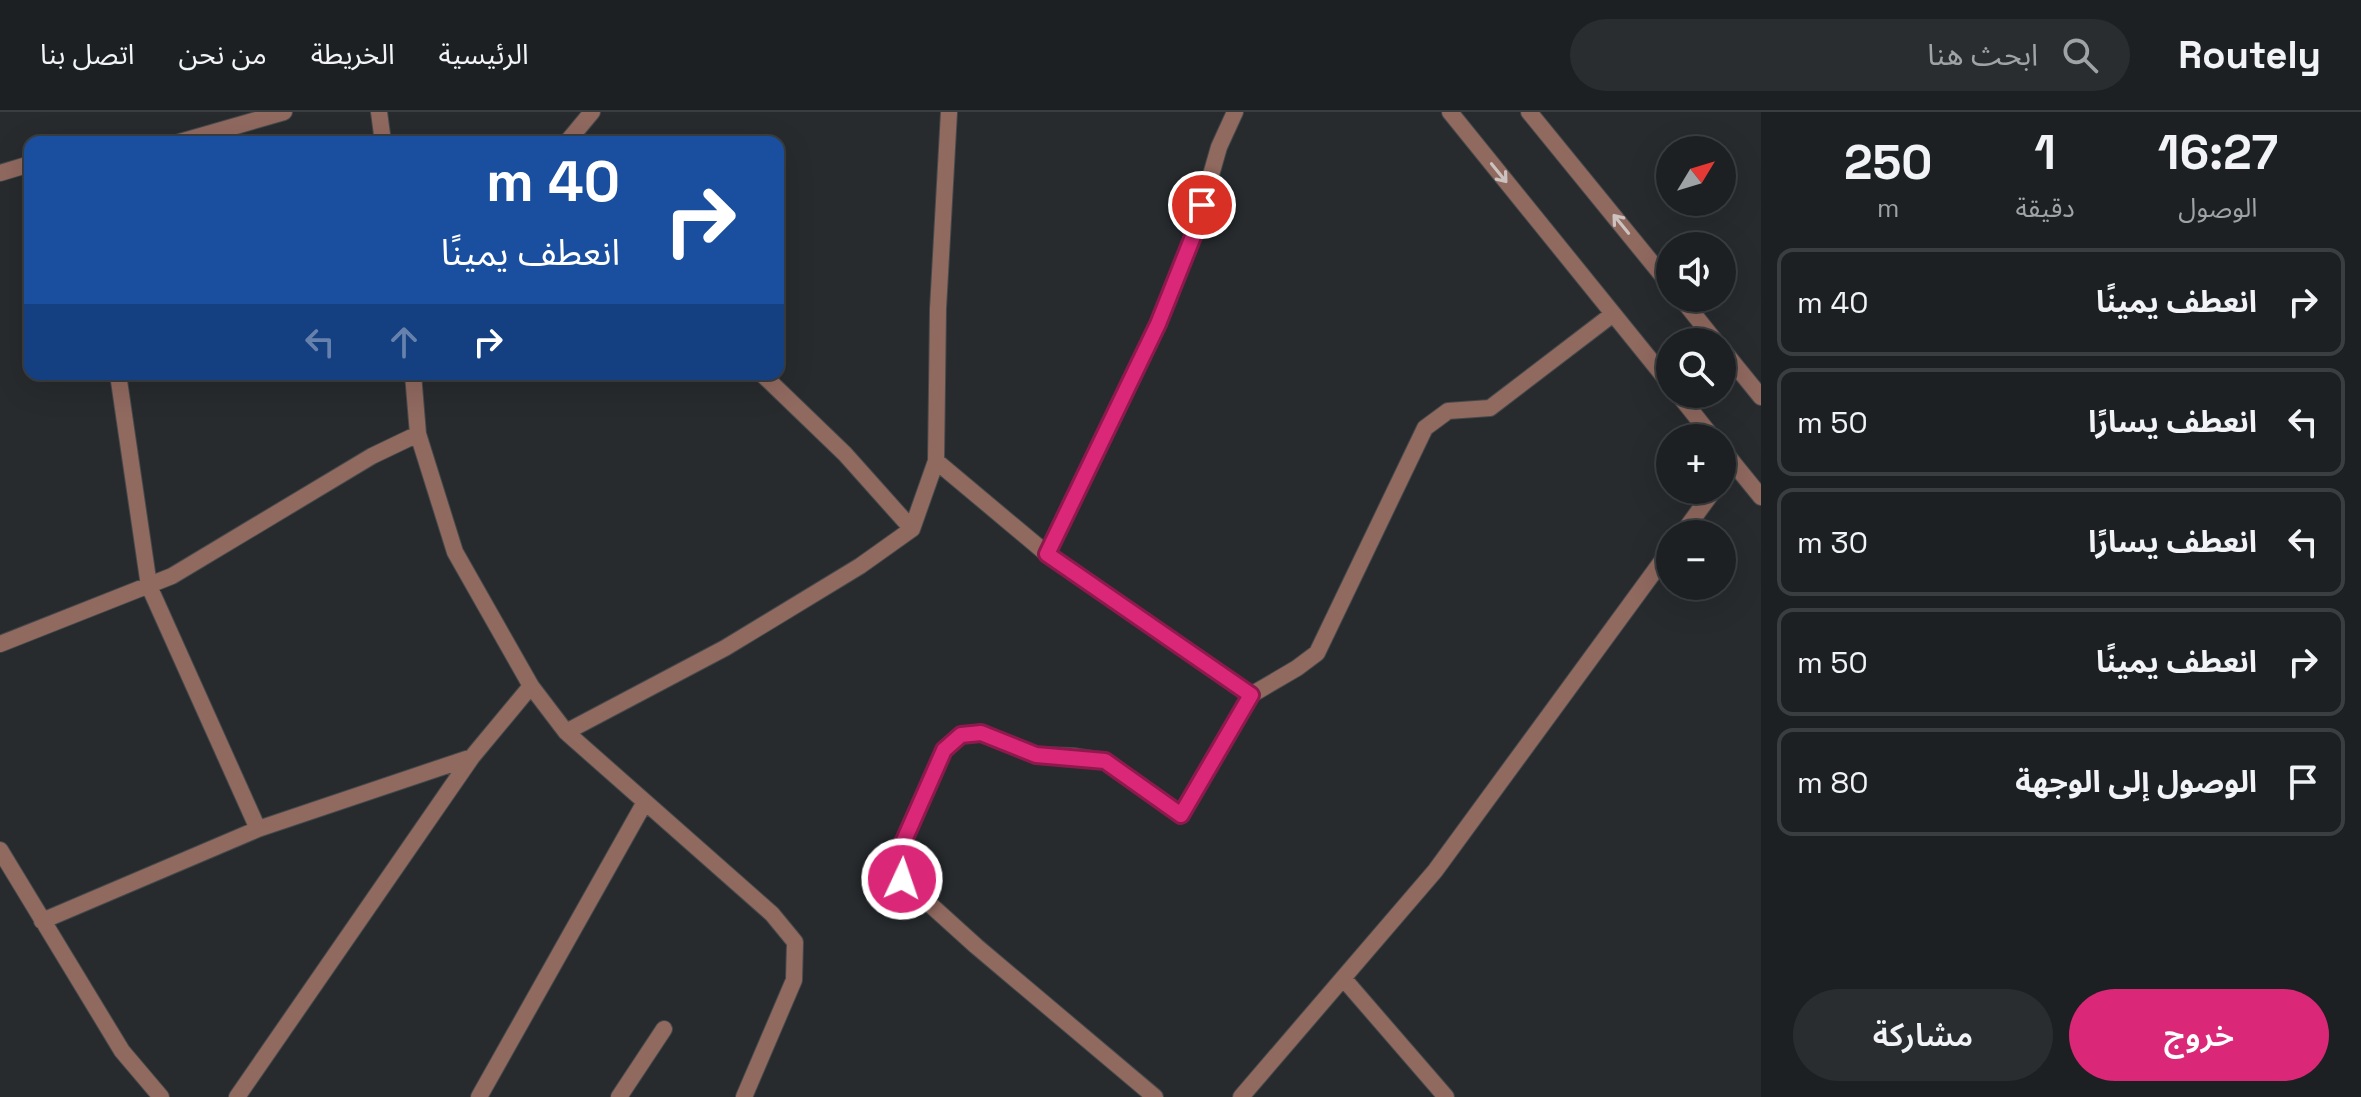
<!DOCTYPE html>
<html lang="ar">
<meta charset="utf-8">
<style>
body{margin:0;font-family:"Space Grotesk","Noto Sans Arabic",sans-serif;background:#2a2d2f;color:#f1f3f6;direction:rtl;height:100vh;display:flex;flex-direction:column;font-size:30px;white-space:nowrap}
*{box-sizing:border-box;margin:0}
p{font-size:26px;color:#a0a3a5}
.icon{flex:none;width:44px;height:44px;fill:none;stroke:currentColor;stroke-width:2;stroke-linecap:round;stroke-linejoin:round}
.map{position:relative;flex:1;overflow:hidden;direction:ltr}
.details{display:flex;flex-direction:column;background:#1d2022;width:600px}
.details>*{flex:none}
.guide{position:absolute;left:24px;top:24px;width:760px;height:244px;border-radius:16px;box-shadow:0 8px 32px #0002,0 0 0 2px #3b3e40;direction:rtl;background:#1a4fa0;color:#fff;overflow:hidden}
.needle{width:52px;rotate:52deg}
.fabs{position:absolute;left:1656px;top:24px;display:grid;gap:16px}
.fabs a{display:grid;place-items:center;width:80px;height:80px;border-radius:50%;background:#1d2022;box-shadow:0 8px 32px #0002,0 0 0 2px #3b3e40;font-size:40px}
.pin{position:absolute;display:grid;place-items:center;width:68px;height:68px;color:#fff;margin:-34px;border:4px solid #fff;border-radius:50%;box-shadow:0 2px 8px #0007}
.me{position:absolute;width:88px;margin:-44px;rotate:3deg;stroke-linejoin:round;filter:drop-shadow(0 0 6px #0008)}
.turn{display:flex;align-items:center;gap:28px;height:168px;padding:0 32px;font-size:36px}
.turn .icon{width:104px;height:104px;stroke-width:2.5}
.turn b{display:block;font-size:56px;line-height:68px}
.lanes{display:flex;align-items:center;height:76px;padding:0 32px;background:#0003;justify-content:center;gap:40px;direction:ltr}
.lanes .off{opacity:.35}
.eta{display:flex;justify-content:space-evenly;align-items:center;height:136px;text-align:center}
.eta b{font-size:48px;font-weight:600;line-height:56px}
.cta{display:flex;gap:16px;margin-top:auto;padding:16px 32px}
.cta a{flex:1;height:92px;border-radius:48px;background:#db2777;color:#fff;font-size:32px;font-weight:600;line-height:92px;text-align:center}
.cta a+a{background:#2a2d2f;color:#f1f3f6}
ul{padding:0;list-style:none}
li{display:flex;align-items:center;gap:24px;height:108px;margin:0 16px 12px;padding:0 16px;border:4px solid #3b3e40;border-radius:16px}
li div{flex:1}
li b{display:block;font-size:30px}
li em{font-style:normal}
header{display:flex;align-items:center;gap:48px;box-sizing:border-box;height:112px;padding:0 40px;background:#1d2022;border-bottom:2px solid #3b3e40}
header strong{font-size:38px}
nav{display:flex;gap:44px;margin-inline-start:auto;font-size:28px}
.search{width:560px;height:72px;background:#2a2d2f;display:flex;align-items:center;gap:20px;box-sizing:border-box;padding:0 28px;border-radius:44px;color:#a0a3a5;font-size:30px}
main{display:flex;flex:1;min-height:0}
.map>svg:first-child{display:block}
</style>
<header>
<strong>Routely</strong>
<div class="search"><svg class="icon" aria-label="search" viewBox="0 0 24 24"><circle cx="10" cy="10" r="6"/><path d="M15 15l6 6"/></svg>ابحث هنا</div>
<nav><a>الرئيسية</a><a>الخريطة</a><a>من نحن</a><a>اتصل بنا</a></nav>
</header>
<main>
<section class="details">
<div class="eta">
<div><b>16:27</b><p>الوصول</p></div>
<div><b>1</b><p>دقيقة</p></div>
<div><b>250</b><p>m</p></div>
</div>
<ul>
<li><svg class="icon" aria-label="right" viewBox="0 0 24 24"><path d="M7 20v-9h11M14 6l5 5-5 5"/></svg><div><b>انعطف يمينًا</b></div><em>40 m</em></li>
<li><svg class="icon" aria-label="left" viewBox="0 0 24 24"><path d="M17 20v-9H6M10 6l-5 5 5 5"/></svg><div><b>انعطف يسارًا</b></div><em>50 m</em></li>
<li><svg class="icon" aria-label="left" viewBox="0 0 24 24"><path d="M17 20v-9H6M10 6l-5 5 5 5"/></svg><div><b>انعطف يسارًا</b></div><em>30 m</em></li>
<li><svg class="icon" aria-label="right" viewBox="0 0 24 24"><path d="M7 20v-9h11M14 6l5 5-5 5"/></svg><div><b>انعطف يمينًا</b></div><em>50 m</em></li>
<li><svg class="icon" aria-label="arrive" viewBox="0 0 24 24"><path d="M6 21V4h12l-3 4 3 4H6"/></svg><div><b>الوصول إلى الوجهة</b></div><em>80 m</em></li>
</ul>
<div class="cta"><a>خروج</a><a>مشاركة</a></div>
</section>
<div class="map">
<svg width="1761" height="985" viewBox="0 0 1761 985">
<rect width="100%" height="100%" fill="#272b2e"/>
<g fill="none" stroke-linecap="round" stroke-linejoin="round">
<defs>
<path id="street" d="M379 0 383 30
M1450 0 1670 272
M1529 0 1670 173
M180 30 284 0
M567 30 592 0
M0 61 30 52
M1681 186 1716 230
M1722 237 1761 285
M118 262 149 474 258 717
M413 262 418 322 455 440 531 574 566 620 772 802 795 830 794 868 744 985
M762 262 845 342 912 417
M1678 282 1713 326
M1722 337 1761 385
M936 349 1047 442 1251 583
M1722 366 1733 351
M1682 422 1714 378
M1047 442 1158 212 1194 122 1219 35 1235 0
M0 532 172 464 372 344 418 322
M566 620 725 536 860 454 912 417 936 349 938 197 949 0
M0 738 122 939 161 985
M42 809 258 717 472 645
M1343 866 1446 985
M237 985 472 645 531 574
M479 985 645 690
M619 985 664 917
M1155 985 976 834 902 767 898 742 944 638 961 623 981 621 1036 643 1072 644 1105 649 1181 703 1251 583 1297 556 1317 541 1425 316 1448 299 1490 296 1613 202
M1241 985 1435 759 1670 438"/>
</defs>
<use href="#street" stroke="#46494c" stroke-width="18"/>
<use href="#street" stroke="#90695f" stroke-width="16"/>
</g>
<defs><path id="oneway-shaft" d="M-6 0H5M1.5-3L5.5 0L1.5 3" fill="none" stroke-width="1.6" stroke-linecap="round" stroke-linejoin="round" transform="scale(2)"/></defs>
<g stroke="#ccc2c0">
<use href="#oneway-shaft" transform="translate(1499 61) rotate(51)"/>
<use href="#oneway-shaft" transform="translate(1621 112) rotate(-129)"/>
</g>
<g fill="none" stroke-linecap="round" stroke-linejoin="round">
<defs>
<path id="route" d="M902 767 898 742 944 638 961 623 981 621 1036 643 1105 649 1181 703 1251 583 1047 442 1158 212 1194 122 1202 93"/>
</defs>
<use href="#route" stroke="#8e194d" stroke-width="20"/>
<use href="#route" stroke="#db2777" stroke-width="14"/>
</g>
</svg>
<div class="fabs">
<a><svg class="needle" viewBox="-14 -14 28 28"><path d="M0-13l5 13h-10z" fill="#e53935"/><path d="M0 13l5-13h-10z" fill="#a0a3a5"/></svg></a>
<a><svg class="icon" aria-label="sound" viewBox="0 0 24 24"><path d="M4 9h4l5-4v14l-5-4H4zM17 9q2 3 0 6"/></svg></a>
<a><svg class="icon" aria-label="search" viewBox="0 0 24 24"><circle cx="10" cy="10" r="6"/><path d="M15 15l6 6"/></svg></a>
<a>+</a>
<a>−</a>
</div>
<div class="pin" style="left:1202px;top:93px;background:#d93025"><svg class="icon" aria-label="arrive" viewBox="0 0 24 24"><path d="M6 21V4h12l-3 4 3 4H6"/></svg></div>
<svg class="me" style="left:902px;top:767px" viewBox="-20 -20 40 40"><circle r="17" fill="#db2777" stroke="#fff" stroke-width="3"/><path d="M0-11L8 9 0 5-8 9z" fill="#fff"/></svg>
<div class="guide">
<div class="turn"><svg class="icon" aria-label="right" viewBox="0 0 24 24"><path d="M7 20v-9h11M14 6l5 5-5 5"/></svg><div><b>40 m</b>انعطف يمينًا</div></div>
<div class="lanes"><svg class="icon off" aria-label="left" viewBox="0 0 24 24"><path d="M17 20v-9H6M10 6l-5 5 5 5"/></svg><svg class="icon off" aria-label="ahead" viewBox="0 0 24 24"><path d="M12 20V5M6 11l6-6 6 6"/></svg><svg class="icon" aria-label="right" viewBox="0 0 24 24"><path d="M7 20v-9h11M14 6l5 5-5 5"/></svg></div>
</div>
</div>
</main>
